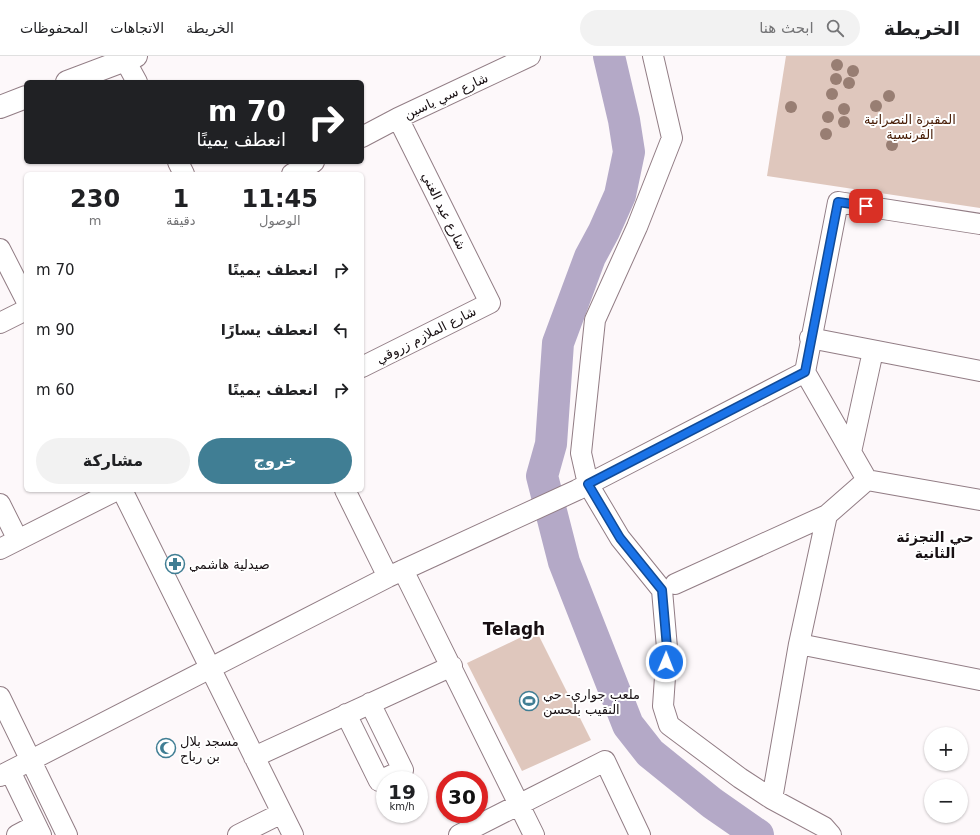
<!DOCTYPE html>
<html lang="ar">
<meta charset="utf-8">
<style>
body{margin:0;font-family:"DejaVu Sans","Noto Sans Arabic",sans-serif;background:#f2f2f2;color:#202124;direction:rtl;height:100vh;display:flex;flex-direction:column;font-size:15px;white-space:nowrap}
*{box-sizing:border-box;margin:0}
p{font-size:13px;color:#757577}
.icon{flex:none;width:22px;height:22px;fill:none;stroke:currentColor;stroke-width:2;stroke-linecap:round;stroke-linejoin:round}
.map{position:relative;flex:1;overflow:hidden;direction:ltr}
.drawer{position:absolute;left:24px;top:116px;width:340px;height:320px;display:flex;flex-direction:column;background:#fff;border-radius:6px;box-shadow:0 1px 3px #0004;direction:rtl}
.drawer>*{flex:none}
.banner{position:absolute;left:24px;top:24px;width:340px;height:84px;border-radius:6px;box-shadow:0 1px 3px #0004;direction:rtl;background:#202124;color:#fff;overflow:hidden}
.tools{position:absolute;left:924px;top:671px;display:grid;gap:8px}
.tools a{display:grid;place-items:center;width:44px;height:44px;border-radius:50%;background:#fff;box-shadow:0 1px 3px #0004;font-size:20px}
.speed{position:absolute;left:376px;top:715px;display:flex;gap:8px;font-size:20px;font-weight:700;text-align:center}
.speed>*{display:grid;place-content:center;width:52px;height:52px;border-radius:50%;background:#fff;box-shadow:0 1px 3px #0004;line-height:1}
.speed small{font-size:10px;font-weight:400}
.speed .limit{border:6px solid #d22;background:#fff;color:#111}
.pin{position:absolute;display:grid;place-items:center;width:34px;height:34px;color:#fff;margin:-17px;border-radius:8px;box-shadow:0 2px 6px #0006}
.me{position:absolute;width:44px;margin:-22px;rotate:1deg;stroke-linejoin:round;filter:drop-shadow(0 0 3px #0008)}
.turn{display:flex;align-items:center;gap:14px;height:84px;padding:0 12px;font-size:18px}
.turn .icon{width:52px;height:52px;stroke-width:2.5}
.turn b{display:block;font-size:28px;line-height:34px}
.eta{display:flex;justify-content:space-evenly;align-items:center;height:68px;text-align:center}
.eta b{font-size:24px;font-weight:700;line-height:28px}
.primary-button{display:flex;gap:8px;margin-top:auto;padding:8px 12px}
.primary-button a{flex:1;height:46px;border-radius:24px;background:#407e94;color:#fff;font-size:16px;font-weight:700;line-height:46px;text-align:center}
.primary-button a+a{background:#f2f2f2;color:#202124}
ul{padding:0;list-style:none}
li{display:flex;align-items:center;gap:12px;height:60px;padding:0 12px}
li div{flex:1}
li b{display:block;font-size:15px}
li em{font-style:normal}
header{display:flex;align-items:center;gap:24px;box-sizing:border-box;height:56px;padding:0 20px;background:#fff;border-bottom:1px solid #e0e0e0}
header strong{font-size:19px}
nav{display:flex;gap:22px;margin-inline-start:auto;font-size:14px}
.search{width:280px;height:36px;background:#f2f2f2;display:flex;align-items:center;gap:10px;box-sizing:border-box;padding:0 14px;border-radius:22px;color:#757577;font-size:15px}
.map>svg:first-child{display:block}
</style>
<header>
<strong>الخريطة</strong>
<div class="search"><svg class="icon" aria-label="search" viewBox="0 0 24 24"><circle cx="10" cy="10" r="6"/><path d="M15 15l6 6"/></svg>ابحث هنا</div>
<nav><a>الخريطة</a><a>الاتجاهات</a><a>المحفوظات</a></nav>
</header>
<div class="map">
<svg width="980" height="779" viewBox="0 0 980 779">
<rect width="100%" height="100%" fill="#fdf8fa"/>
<path fill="#dfc7bd" d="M786 0H980V152L767 120Z
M536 574 591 684 522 715 467 607Z"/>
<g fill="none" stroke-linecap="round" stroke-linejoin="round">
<path stroke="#b4a9c7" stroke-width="32" d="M609 0 624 64 629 96 620 139 604 175 590 201 558 287 551 388 542 420 564 506 628 669 650 697 712 747 758 779"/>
<defs>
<path id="minor" d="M653 0 672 82 637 171 595 264 581 397 588 428 620 482 662 534 667 592 663 650 669 669 740 722 772 743 824 771 831 779
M125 4 137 26
M362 81 398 62 530 0
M178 106 184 118
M292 118 314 106
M0 193 26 244
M0 267 26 254
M810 282 980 315
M362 311 490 247 398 62
M805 316 867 424
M851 396 873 295
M122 434 293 779
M345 434 388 521
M0 448 18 484
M0 493 117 434
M403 514 534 779
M675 528 827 459 867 424 980 444
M799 588 980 624
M0 641 67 779
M346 658 379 725 403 714 370 647
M254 701 452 610
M10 715 41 779
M0 720 388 521 577 434 805 316 838 146 980 168
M772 743 799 588 827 459
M17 779 36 769
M238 779 282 757
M459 779 605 705 640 779"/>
<path id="primary" d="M67 26 136 0
M0 51 26 41"/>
</defs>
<use href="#minor" stroke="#927d85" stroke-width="22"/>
<use href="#primary" stroke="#927d85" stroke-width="24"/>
<use href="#minor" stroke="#fff" stroke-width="20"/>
<use href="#primary" stroke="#fff" stroke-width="22"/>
</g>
<g fill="#987e73">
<circle cx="837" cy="9" r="6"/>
<circle cx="853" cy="15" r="6"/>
<circle cx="836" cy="23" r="6"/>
<circle cx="849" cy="27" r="6"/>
<circle cx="832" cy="38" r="6"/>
<circle cx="889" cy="40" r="6"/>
<circle cx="876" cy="50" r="6"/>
<circle cx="791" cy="51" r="6"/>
<circle cx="844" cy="53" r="6"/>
<circle cx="828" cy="61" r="6"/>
<circle cx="844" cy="66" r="6"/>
<circle cx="826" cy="78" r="6"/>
<circle cx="892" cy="89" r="6"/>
</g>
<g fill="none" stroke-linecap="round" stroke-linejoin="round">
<defs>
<path id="route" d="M666 606 667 592 662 534 620 482 588 428 805 316 838 146 866 150"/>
</defs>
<use href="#route" stroke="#114b97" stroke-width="10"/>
<use href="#route" stroke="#1a73e8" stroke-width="7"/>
</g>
<defs>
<symbol id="pharmacy-ring" viewBox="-11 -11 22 22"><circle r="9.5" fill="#fff" stroke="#407e94" stroke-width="1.5"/><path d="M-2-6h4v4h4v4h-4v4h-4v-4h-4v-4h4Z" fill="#407e94"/></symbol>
<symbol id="stadium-ring" viewBox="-11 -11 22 22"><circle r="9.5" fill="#fff" stroke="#407e94" stroke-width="1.5"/><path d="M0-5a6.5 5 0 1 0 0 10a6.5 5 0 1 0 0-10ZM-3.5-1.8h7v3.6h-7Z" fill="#407e94"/></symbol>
<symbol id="mosque-ring" viewBox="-11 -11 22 22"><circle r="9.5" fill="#fff" stroke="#407e94" stroke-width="1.5"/><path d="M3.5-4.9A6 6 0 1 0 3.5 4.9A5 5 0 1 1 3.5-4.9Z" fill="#407e94"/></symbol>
</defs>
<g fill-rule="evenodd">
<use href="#pharmacy-ring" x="164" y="497" width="22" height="22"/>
<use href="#stadium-ring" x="518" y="634" width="22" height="22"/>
<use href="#mosque-ring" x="155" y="681" width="22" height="22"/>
</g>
<g text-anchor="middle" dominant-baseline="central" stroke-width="4" stroke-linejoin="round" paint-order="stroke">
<g font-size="13" fill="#181013" stroke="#fff">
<text transform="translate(446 40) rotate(-25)">شارع سي ياسين</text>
<text transform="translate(444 155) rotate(64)">شارع عيد الغني</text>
<text transform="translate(426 279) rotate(-27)">شارع الملازم زروقي</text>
</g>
<g font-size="13" fill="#461b04" stroke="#fff">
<text x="910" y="63">المقبرة النصرانية<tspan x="910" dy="15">الفرنسية</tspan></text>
</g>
<g font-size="13" fill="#181013" stroke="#fff" text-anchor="start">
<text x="189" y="508">صيدلية هاشمي</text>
<text x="543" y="638">ملعب جواري- حي<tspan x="543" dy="15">النقيب بلحسن</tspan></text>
<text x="180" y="685">مسجد بلال<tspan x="180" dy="15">بن رباح</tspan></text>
</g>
<g font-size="14" font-weight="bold" fill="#181013" stroke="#fff">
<text x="935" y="481">حي التجزئة<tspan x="935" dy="16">الثانية</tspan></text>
</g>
<g font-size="17" font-weight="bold" fill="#181013" stroke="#fff">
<text x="514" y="573">Telagh</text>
</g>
</g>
</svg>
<div class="tools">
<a>+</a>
<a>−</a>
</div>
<div class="speed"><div>19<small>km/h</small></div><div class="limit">30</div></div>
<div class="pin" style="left:866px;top:150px;background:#d93025"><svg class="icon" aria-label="arrive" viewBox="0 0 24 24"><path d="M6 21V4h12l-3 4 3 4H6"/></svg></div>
<svg class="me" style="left:666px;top:606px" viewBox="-20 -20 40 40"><circle r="17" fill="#1a73e8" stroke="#fff" stroke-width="3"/><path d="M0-11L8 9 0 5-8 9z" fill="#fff"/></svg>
<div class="banner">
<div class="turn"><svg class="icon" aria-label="right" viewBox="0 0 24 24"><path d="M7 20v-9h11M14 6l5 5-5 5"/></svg><div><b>70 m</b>انعطف يمينًا</div></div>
</div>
<section class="drawer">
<div class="eta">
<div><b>11:45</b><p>الوصول</p></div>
<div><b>1</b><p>دقيقة</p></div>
<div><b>230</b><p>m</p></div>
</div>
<ul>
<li><svg class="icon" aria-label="right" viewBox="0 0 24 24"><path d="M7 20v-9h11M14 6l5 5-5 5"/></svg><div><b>انعطف يمينًا</b></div><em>70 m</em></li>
<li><svg class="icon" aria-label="left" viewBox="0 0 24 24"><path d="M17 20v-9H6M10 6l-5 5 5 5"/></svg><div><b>انعطف يسارًا</b></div><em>90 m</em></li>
<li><svg class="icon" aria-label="right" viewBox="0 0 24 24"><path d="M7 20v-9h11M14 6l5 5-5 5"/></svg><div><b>انعطف يمينًا</b></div><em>60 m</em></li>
</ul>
<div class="primary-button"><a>خروج</a><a>مشاركة</a></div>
</section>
</div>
